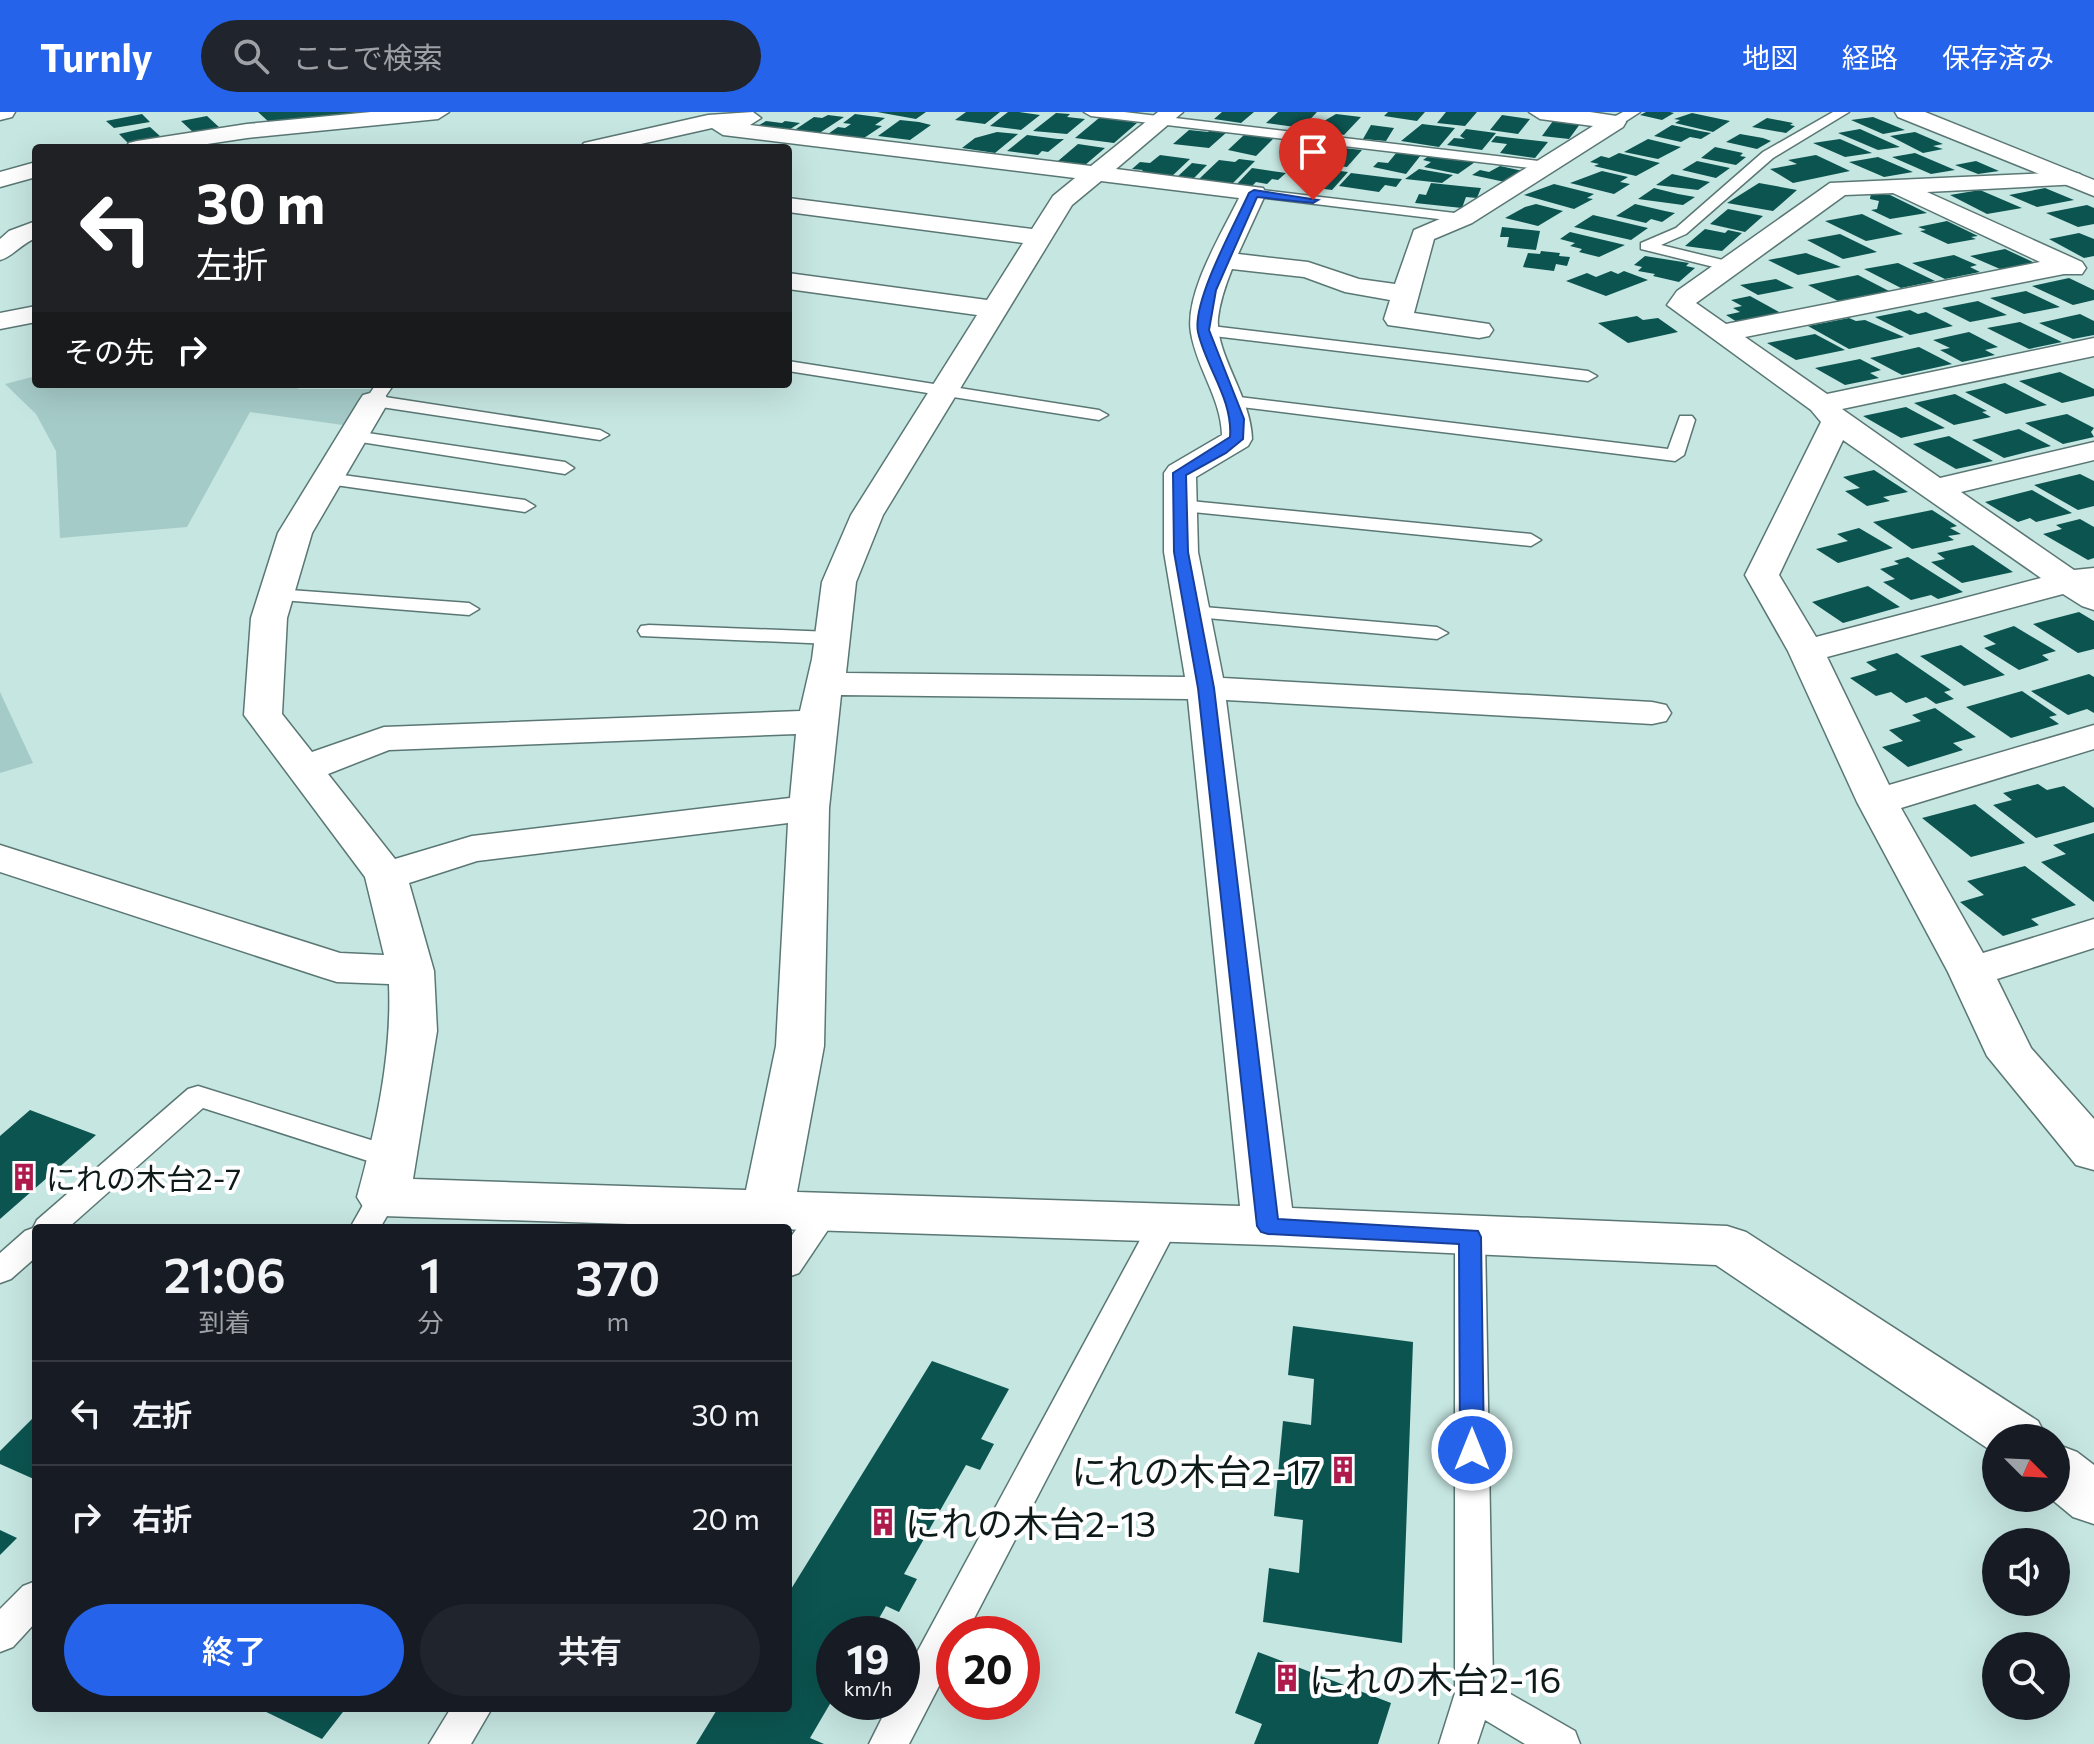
<!DOCTYPE html>
<html lang="ja">
<meta charset="utf-8">
<style>
body{margin:0;font-family:Commissioner,"Noto Sans JP",sans-serif;background:#20242c;color:#f1f3f6;height:100vh;display:flex;flex-direction:column;font-size:30px;white-space:nowrap}
*{box-sizing:border-box;margin:0}
p{font-size:26px;color:#9ea1a6}
.icon{flex:none;width:44px;height:44px;fill:none;stroke:currentColor;stroke-width:2;stroke-linecap:round;stroke-linejoin:round}
.map{position:relative;flex:1;overflow:hidden}
.panel{position:absolute;left:32px;top:1112px;width:760px;height:488px;display:flex;flex-direction:column;background:#171b24;border-radius:8px;box-shadow:0 8px 32px #0002}
.panel>*{flex:none}
.guide{position:absolute;left:32px;top:32px;width:760px;height:244px;border-radius:8px;box-shadow:0 8px 32px #0002;background:#202124;color:#fff;overflow:hidden}
.needle{width:52px;rotate:114deg}
.controls{position:absolute;left:1982px;top:1312px;display:grid;gap:16px}
.controls a{display:grid;place-items:center;width:88px;height:88px;border-radius:50%;background:#171b24;box-shadow:0 8px 32px #0002;font-size:40px}
.speed{position:absolute;left:816px;top:1504px;display:flex;gap:16px;font-size:40px;font-weight:700;text-align:center}
.speed>*{display:grid;place-content:center;width:104px;height:104px;border-radius:50%;background:#171b24;box-shadow:0 8px 32px #0002;line-height:1}
.speed small{font-size:20px;font-weight:400}
.speed .limit{border:12px solid #d22;background:#fff;color:#111}
.pin{position:absolute;display:grid;place-items:center;width:68px;height:68px;color:#fff;margin:-82px -34px;border-radius:50% 50% 50% 0;rotate:-45deg;box-shadow:0 0 8px #0007}
.pin .icon{rotate:45deg}
.me{position:absolute;width:88px;margin:-44px;rotate:0deg;stroke-linejoin:round;filter:drop-shadow(0 0 6px #0008)}
.turn{display:flex;align-items:center;gap:28px;height:168px;padding:0 32px;font-size:36px}
.turn .icon{width:104px;height:104px;stroke-width:2.5}
.turn b{display:block;font-size:56px;line-height:68px}
.then{display:flex;align-items:center;height:76px;padding:0 32px;background:#0003;gap:16px;font-size:30px}
.eta{display:flex;justify-content:space-evenly;align-items:center;height:136px;text-align:center}
.eta b{font-size:48px;font-weight:600;line-height:56px}
.action{display:flex;gap:16px;margin-top:auto;padding:16px 32px}
.action a{flex:1;height:92px;border-radius:48px;background:#2563eb;color:#fff;font-size:32px;font-weight:600;line-height:92px;text-align:center}
.action a+a{background:#20242c;color:#f1f3f6}
ul{padding:0;list-style:none}
li{display:flex;align-items:center;gap:24px;height:104px;padding:0 32px;border-top:2px solid #363941}
li div{flex:1}
li b{display:block;font-size:30px}
li em{font-style:normal}
header{display:flex;align-items:center;gap:48px;box-sizing:border-box;height:112px;padding:0 40px;background:#2563eb;color:#fff}
header strong{font-size:38px}
nav{display:flex;gap:44px;margin-inline-start:auto;font-size:28px}
.search{width:560px;height:72px;background:#20242c;display:flex;align-items:center;gap:20px;box-sizing:border-box;padding:0 28px;border-radius:44px;color:#9ea1a6;font-size:30px}
.map>svg:first-child{display:block}
</style>
<header>
<strong>Turnly</strong>
<div class="search"><svg class="icon" aria-label="search" viewBox="0 0 24 24"><circle cx="10" cy="10" r="6"/><path d="M15 15l6 6"/></svg>ここで検索</div>
<nav><a>地図</a><a>経路</a><a>保存済み</a></nav>
</header>
<div class="map">
<svg width="2094" height="1632" viewBox="0 0 2094 1632">
<rect width="100%" height="100%" fill="#c6e6e2"/>
<path fill="#a5cbc8" d="M36 264V272H300L298 277H373L350 314 250 300 187 415 60 426 56 339 36 302 5 272Z
M0 580 33 651 0 661Z"/>
<path fill="#0c5450" d="M258 0H355V2L270 11Z
M877 0H926L916 7Z
M966 0H1000L985 12 955 8Z
M1008 0H1019L1040 3 1021 18 990 14Z
M1222 0H1254L1241 11 1214 7Z
M1278 0H1317L1302 16 1266 11Z
M1388 0H1425L1417 9 1384 4Z
M1446 0H1477L1465 14 1437 11Z
M1646 0H1670L1674 1 1662 8 1640 3Z
M1056 1 1070 2 1067 5 1085 7 1067 22 1033 19Z
M1692 1 1730 9 1713 20 1675 11 1680 8 1674 7Z
M142 2 150 10 114 16 106 9Z
M855 2 885 6 875 13 882 14 864 26 825 24 838 15 845 16 851 12 843 11Z
M1336 2 1361 5 1344 23 1312 16Z
M828 3 844 5 818 22 793 19 814 5 822 6Z
M1502 3 1530 7 1518 22 1490 18Z
M207 4 220 16 194 21 181 9Z
M1107 5 1137 11 1114 31 1075 26 1099 6Z
M1873 5 1905 18 1883 22 1851 8Z
M1767 6 1793 11 1790 13 1795 14 1786 21 1752 15Z
M900 8 919 10 931 13 910 28 878 24Z
M766 9 782 11 785 9 800 11 787 19 756 15Z
M1553 9H1561L1580 12 1569 27 1542 24Z
M1422 12 1455 16 1439 35 1401 29Z
M1371 13 1394 16 1386 29 1363 27Z
M1672 13 1700 19 1711 21 1701 27 1690 25 1681 30 1654 24Z
M150 15 161 25 128 31 119 22Z
M1211 17 1227 20 1209 36 1173 32 1189 18 1208 20Z
M1466 17 1496 21 1482 38 1447 33 1454 26 1465 27 1460 24Z
M1860 17 1900 35 1878 38 1838 21Z
M997 20 1018 22 995 41 962 36 975 26Z
M1915 20 1943 32 1933 34 1943 37 1923 41 1890 24Z
M1245 22 1274 26 1256 44 1228 38Z
M1740 22 1763 26 1771 29 1757 37 1726 30Z
M1027 23 1058 27H1064L1048 40 1042 39 1038 43 1007 39Z
M1496 24 1512 26 1548 30 1535 46 1500 41 1507 32 1491 30Z
M1648 27 1681 35 1658 47 1624 40Z
M1840 27 1872 41 1845 45 1813 31Z
M1316 31 1335 35 1362 38 1347 55 1312 51 1321 40 1309 39Z
M1078 32 1105 36 1085 53 1058 49Z
M1715 35 1743 41 1740 44 1746 45 1736 53 1701 46Z
M1397 40 1421 43 1406 62 1373 55 1378 50 1388 51Z
M1619 41 1660 51 1636 64 1594 54 1599 52 1590 50 1601 44 1609 46Z
M1915 41 1955 58 1931 62 1892 45Z
M1160 43 1190 47 1170 66 1138 62 1143 58 1132 57 1140 50 1150 51Z
M1430 43 1447 45 1475 50 1458 62 1424 55 1431 50 1423 48Z
M1816 43 1850 59 1793 71 1770 57 1797 52 1788 48Z
M1878 45 1913 60 1884 65 1849 50Z
M1239 47 1255 49 1232 72 1199 67 1219 48 1235 50Z
M1697 49 1730 56 1716 66 1682 58Z
M1976 49 1999 59 1978 62 1955 53Z
M1192 51 1207 53 1191 69 1175 67Z
M1500 54 1523 59 1505 70 1472 63 1480 58 1489 60Z
M1252 56 1286 61 1278 68 1272 67 1267 72 1256 70 1251 75 1236 73Z
M1318 56 1348 60 1332 78 1302 74 1308 68 1301 67Z
M1419 57 1453 63 1442 71 1405 67Z
M1602 59 1628 65 1620 70 1630 72 1614 82 1570 71Z
M1351 61 1391 66 1402 67 1396 75 1385 73 1379 80 1339 74Z
M1672 62 1710 70 1698 78 1656 73Z
M1431 71 1470 75 1481 76 1477 86 1466 85 1462 96 1415 91 1419 82 1426 83Z
M1759 71 1797 78 1773 99 1727 91Z
M1554 72 1594 82 1587 86 1593 87 1574 97 1524 83Z
M1654 76 1678 82 1695 85 1683 93 1638 87Z
M2045 76 2074 88 2037 95 2009 83Z
M1980 78 2022 96 1987 102 1950 83Z
M1871 81 1890 83 1927 101 1890 107 1871 98 1877 97 1879 89 1870 87Z
M1536 92 1563 99 1538 114 1505 106 1525 95Z
M1635 92 1665 99 1675 101 1662 110 1651 107 1646 111 1616 104Z
M2087 93 2094 96V112L2078 115 2046 101Z
M1728 97 1763 104 1745 120 1710 112Z
M1862 102 1903 122 1866 129 1825 109Z
M1593 103 1610 107 1648 116 1631 128 1574 115Z
M1947 109 1978 124 1971 125 1976 127 1948 132 1920 119 1926 118 1918 115Z
M1502 115 1540 119 1536 138 1507 135 1509 125H1500Z
M1705 117 1725 121 1728 118 1742 121 1722 139 1685 134Z
M1570 120 1625 133 1599 145 1579 140 1582 137 1570 134 1575 131 1560 127Z
M2079 121 2094 127V144L2084 146 2049 127Z
M1840 122 1877 140 1843 147 1807 128Z
M2005 137 2035 151 2000 157 1970 144Z
M1541 139 1560 141 1559 144 1570 145 1567 154 1556 152 1554 159 1523 155 1528 141 1540 142Z
M1806 141 1841 155 1798 163 1768 148Z
M1954 143 1977 153 1970 155 1980 160 1945 167 1912 151Z
M1645 144 1689 151 1686 154 1695 156 1679 170 1653 164 1655 162 1638 159 1642 155 1634 153Z
M1898 151 1935 169 1901 176 1864 157Z
M1611 159 1618 162 1624 159 1648 168 1606 184 1566 169 1587 161 1596 165Z
M1858 163 1889 179 1838 189 1808 173Z
M2069 166 2094 178V188L2073 193 2032 174Z
M1776 167 1794 176 1758 183 1740 173Z
M2026 179 2060 195 2024 202 1990 186Z
M1750 184 1781 201 1737 210 1726 203 1740 200 1733 196 1742 194 1731 188Z
M1978 189 2007 203 1970 210 1942 196Z
M1910 198 1918 202 1926 200 1953 214 1910 223 1875 205Z
M2080 202 2094 209V223L2073 227 2039 211Z
M1637 204 1643 208 1658 206 1678 220 1628 231 1598 211Z
M1849 206 1856 209 1865 208 1904 225 1849 237 1808 214Z
M2020 210 2062 230 2029 237 1987 216Z
M1969 220 1998 235 1985 238 1995 243 1962 250 1940 238 1950 236 1933 228Z
M1815 222 1845 238 1796 248 1767 231Z
M1919 235 1952 252 1902 263 1870 246Z
M1860 247 1881 258 1870 261 1879 266 1845 273 1815 256Z
M2060 260 2094 277V284L2062 291 2019 269Z
M2005 271 2047 293 2006 302 1965 280Z
M1955 282 1987 299 1982 300 1991 305 1954 313 1914 291Z
M1906 295 1945 316 1901 326 1863 304Z
M2067 302 2094 316 2091 320 2094 325 2063 332 2025 311Z
M2019 317 2051 334 2004 346 1972 328Z
M1949 324 1993 349 1956 357 1913 332Z
M1874 358 1908 380 1883 385 1890 389 1867 394 1845 379 1860 376 1843 365Z
M2080 362 2094 369V394L2078 398 2034 373Z
M2032 378 2072 401 2036 410 2030 406 2018 410 1985 390Z
M1932 398 1957 414 1950 416 1961 422 1948 424 1954 428 1912 437 1873 410Z
M2080 407 2094 415V446L2088 448 2043 422 2062 417 2056 413Z
M1859 416 1893 436 1838 451 1816 437 1848 429 1837 422Z
M1973 433 2013 460 1962 471 1931 450 1945 447 1937 441Z
M1908 445 1944 468 1963 480 1938 487 1931 483 1911 488 1883 470 1895 467 1880 457 1899 452 1894 449Z
M1868 474 1900 495 1843 511 1812 490Z
M2079 500 2094 509V537L2078 541 2033 512Z
M2014 514 2056 539 2042 543 2049 548 2019 558 1984 536 1996 532 1983 524Z
M1961 533 2005 563 1964 574 1920 544Z
M1897 541 1951 578 1944 580 1954 587 1936 592 1926 585 1906 591 1891 580 1876 584 1850 566 1877 558 1866 550Z
M2089 562 2094 565V601L2087 597 2068 603 2031 579Z
M2022 579 2057 603 2049 605 2059 612 2011 626 1966 595Z
M1935 596 1976 625 1953 631 1963 638 1908 655 1882 635 1903 629 1889 618 1921 609 1912 603Z
M2038 672 2047 678 2064 674 2094 696V710L2036 726 1993 693 2012 688 2003 681Z
M1975 692 2025 731 1971 745 1922 706Z
M2094 721V790L2041 750 2066 742 2053 733Z
M2025 754 2076 793 2031 807 2039 813 2003 824 1960 790 1984 783 1967 769Z
M30 998 96 1023 0 1107V1024Z
M1293 1214 1413 1230 1402 1531 1263 1510 1269 1456 1299 1461 1303 1408 1274 1404 1283 1309 1311 1313 1314 1267 1288 1263Z
M932 1249 1009 1277 981 1327 994 1332 980 1358 966 1353 904 1462 917 1467 899 1500 886 1494 870 1522H834V1585L810 1626 824 1632H696L718 1596H788V1482Z
M36 1303V1368L0 1352V1339Z
M0 1418 17 1426 0 1443Z
M1258 1540 1391 1591 1378 1632H1254L1262 1612 1235 1601Z
M258 1596H346L322 1627Z"/>
<g fill="none" stroke-linecap="round" stroke-linejoin="round">
<defs>
<path id="lane" d="M1084 0H1124L1547 50 1554 54 1547 58 1091 4Z
M1623 0H1640L1620 13H1610V7Z
M1833 0H1849L1773 46 1686 122 1661 133 1735 151V157L1730 159 1641 137V131L1676 116 1763 40Z
M1254 77 1463 102 1470 106 1463 110 1249 84V78Z
M1203 213 1588 259 1597 264 1588 269 1197 222 1195 218Z
M788 249 1099 298 1108 303 1099 308 788 259Z
M376 272H394L385 285 600 318 609 323 600 328 368 293 365 289Z
M1231 284 1668 337 1680 304H1692L1695 308 1684 343 1675 349 1225 293 1222 289 1225 285Z
M354 319 565 350 574 356 565 362 348 328 345 324 348 320Z
M328 361 525 388 535 394 525 400 321 371 319 367Z
M1180 388 1531 422 1541 428 1531 434 1173 398 1170 394 1173 390Z
M276 477 469 491 479 497 469 503 269 487 266 483Z
M1192 494 1437 515 1448 521 1437 527 1185 504 1182 500Z
M649 513 832 520 843 526 832 532 641 524 638 519 641 514Z
M198 974 403 1038 408 1046 403 1054 393 1057 203 996 68 1116H36V1145L11 1167 0 1171V1141L25 1119 33 1116 37 1108 188 977Z
M383 1074 394 1077 398 1085 380 1116H350L372 1077Z
M825 1089 836 1092 840 1100 799 1161 788 1165V1129L814 1092Z
M1164 1101 1175 1104 1179 1112 966 1522H954V1545L909 1632H869L890 1590H902V1568L1153 1104Z
M1470 1113 1481 1117 1485 1125 1493 1572 1575 1619 1580 1632H1525L1485 1608 1477 1632H1439L1455 1581V1125L1459 1117Z
M36 1469V1510L13 1535 0 1540V1497L23 1474Z
M451 1596H492L471 1632H429Z"/>
<path id="street" d="M0 0H15L12 5 0 8Z
M371 0H449L438 7 247 26 181 36H125L129 31 137 29 247 12Z
M753 0 761 6 750 13 1091 54 1158 0H1183L1116 57 1263 76 1266 81 1238 142 1308 150 1359 167 1395 172 1414 118 1454 101 1593 14 1540 7 1529 0H1590L1623 5 1626 10 1623 15 1472 111 1434 127 1414 201 1489 212 1493 218 1489 224 1479 226 1388 213 1384 207 1390 188 1345 180 1304 165 1232 157C1226 172 1220 189 1218 206 1215 243 1251 284 1252 327L1248 334 1196 365 1198 440 1223 566 1652 590 1666 593 1671 601 1666 609 1652 612 1226 588 1292 1096 1727 1114 1746 1120 2038 1309 2047 1326H1996V1342L1716 1153 1268 1133 383 1104 365 1098 357 1085C376 1016 392 944 389 872L337 870 321 865 0 760V733L340 841 384 843 365 765 244 603 251 506 278 421 359 289 363 283 374 280 385 283 389 289 312 421 287 506 282 602 312 640 384 615 800 599 812 547 822 470 851 403 977 203 788 177V161L987 188 1023 131 788 100V86L1032 117 1053 84 1075 66 723 23 712 16 623 36H580L584 31 708 3ZM1101 69 1239 86C1222 121 1184 182 1191 221 1197 257 1221 286 1222 323L1169 354 1164 361V440L1185 565 846 561 856 470 883 403 1072 93ZM841 583 1188 587 1240 1094 797 1080 824 934 829 696ZM796 622 790 686 472 724 395 747 328 662 389 638ZM788 711 776 934 746 1078 413 1067 437 919 434 859 409 771 477 749Z
M36 50V65L0 75V60Z
M2072 60 2080 62 2084 67 2080 72 1927 80 2082 150 2086 156 2082 162H2064L1745 225 1827 282 2094 226V244L1842 297 1940 366 2094 330V348L1961 380 2074 458 2094 456V498L2082 494 2063 482 1827 545 1889 673 2094 613V637L1901 696 1983 841 2094 807V836L1997 867 2031 936 2094 1007V1058L2076 1053 1987 944 1948 860 1857 690 1788 539 1745 463 1821 310 1811 298 1667 193 1677 179 1830 71ZM1893 81 2040 150 1726 212 1696 191 1845 83ZM1843 328 2041 466 1816 525 1779 463Z
M36 109V126C22 131 14 144 0 148V127L9 119Z
M36 194V210L0 217V201Z
M2056 1332 2077 1340 2094 1353V1412L2073 1405 2050 1386H2056Z"/>
<path id="secondary" d="M1895 0H1925L2094 68V84L1898 5Z"/>
</defs>
<use href="#lane" stroke="#5a7774" stroke-width="3"/>
<use href="#street" stroke="#5a7774" stroke-width="3"/>
<use href="#secondary" stroke="#5a7774" stroke-width="3"/>
<use href="#lane" fill="#fff" fill-rule="evenodd"/>
<use href="#street" fill="#fff" fill-rule="evenodd"/>
<use href="#secondary" fill="#fff" fill-rule="evenodd"/>
</g>
<path fill="#2563eb" stroke="#184099" stroke-width="2" d="M1254 78 1318 88 1313 91 1257 85 1216 178 1209 218 1244 307 1243 327 1226 341 1186 363 1188 440 1214 576 1278 1107 1478 1119 1481 1125 1484 1338 1480 1345 1472 1348 1463 1345 1460 1338 1459 1132 1268 1122 1261 1120 1257 1114 1198 576 1174 440 1173 361 1230 325C1233 287 1206 256 1198 220 1192 189 1235 112 1249 81Z"/>
<defs>
<symbol id="building-bare" viewBox="-9 -9 18 18"><path d="M-4-6H4V6H1V3H-1V6H-4ZM-2.5-4.3h1.7v1.8h-1.7ZM.8-4.3h1.7v1.8H.8ZM-2.5-1h1.7V.8h-1.7ZM.8-1h1.7V.8H.8Z" fill="#ad1a4b" stroke="#fff" stroke-width="2.5" paint-order="stroke"/></symbol>
</defs>
<g fill-rule="evenodd">
<use href="#building-bare" x="4" y="1045" width="40" height="40"/>
<use href="#building-bare" x="1323" y="1338" width="40" height="40"/>
<use href="#building-bare" x="863" y="1390" width="40" height="40"/>
<use href="#building-bare" x="1267" y="1546" width="40" height="40"/>
</g>
<g text-anchor="middle" dominant-baseline="central" stroke-width="8" stroke-linejoin="round" paint-order="stroke">
<g font-size="30" fill="#0e1a19" stroke="#fff" text-anchor="start">
<text x="46" y="1065">にれの木台2-7</text>
</g>
<g font-size="36" fill="#0e1a19" stroke="#fff" text-anchor="start">
<text x="1321" y="1358" text-anchor="end">にれの木台2-17</text>
<text x="905" y="1410">にれの木台2-13</text>
<text x="1309" y="1566">にれの木台2-16</text>
</g>
</g>
</svg>
<div class="controls">
<a><svg class="needle" viewBox="-14 -14 28 28"><path d="M0-13l5 13h-10z" fill="#e53935"/><path d="M0 13l5-13h-10z" fill="#9ea1a6"/></svg></a>
<a><svg class="icon" aria-label="sound" viewBox="0 0 24 24"><path d="M4 9h4l5-4v14l-5-4H4zM17 9q2 3 0 6"/></svg></a>
<a><svg class="icon" aria-label="search" viewBox="0 0 24 24"><circle cx="10" cy="10" r="6"/><path d="M15 15l6 6"/></svg></a>
</div>
<div class="speed"><div>19<small>km/h</small></div><div class="limit">20</div></div>
<div class="pin" style="left:1313px;top:88px;background:#d93025"><svg class="icon" aria-label="arrive" viewBox="0 0 24 24"><path d="M6 21V4h12l-3 4 3 4H6"/></svg></div>
<svg class="me" style="left:1472px;top:1338px" viewBox="-20 -20 40 40"><circle r="17" fill="#2563eb" stroke="#fff" stroke-width="3"/><path d="M0-11L8 9 0 5-8 9z" fill="#fff"/></svg>
<div class="guide">
<div class="turn"><svg class="icon" aria-label="left" viewBox="0 0 24 24"><path d="M17 20v-9H6M10 6l-5 5 5 5"/></svg><div><b>30 m</b>左折</div></div>
<div class="then">その先<svg class="icon" aria-label="right" viewBox="0 0 24 24"><path d="M7 20v-9h11M14 6l5 5-5 5"/></svg></div>
</div>
<section class="panel">
<div class="eta">
<div><b>21:06</b><p>到着</p></div>
<div><b>1</b><p>分</p></div>
<div><b>370</b><p>m</p></div>
</div>
<ul>
<li><svg class="icon" aria-label="left" viewBox="0 0 24 24"><path d="M17 20v-9H6M10 6l-5 5 5 5"/></svg><div><b>左折</b></div><em>30 m</em></li>
<li><svg class="icon" aria-label="right" viewBox="0 0 24 24"><path d="M7 20v-9h11M14 6l5 5-5 5"/></svg><div><b>右折</b></div><em>20 m</em></li>
</ul>
<div class="action"><a>終了</a><a>共有</a></div>
</section>
</div>
